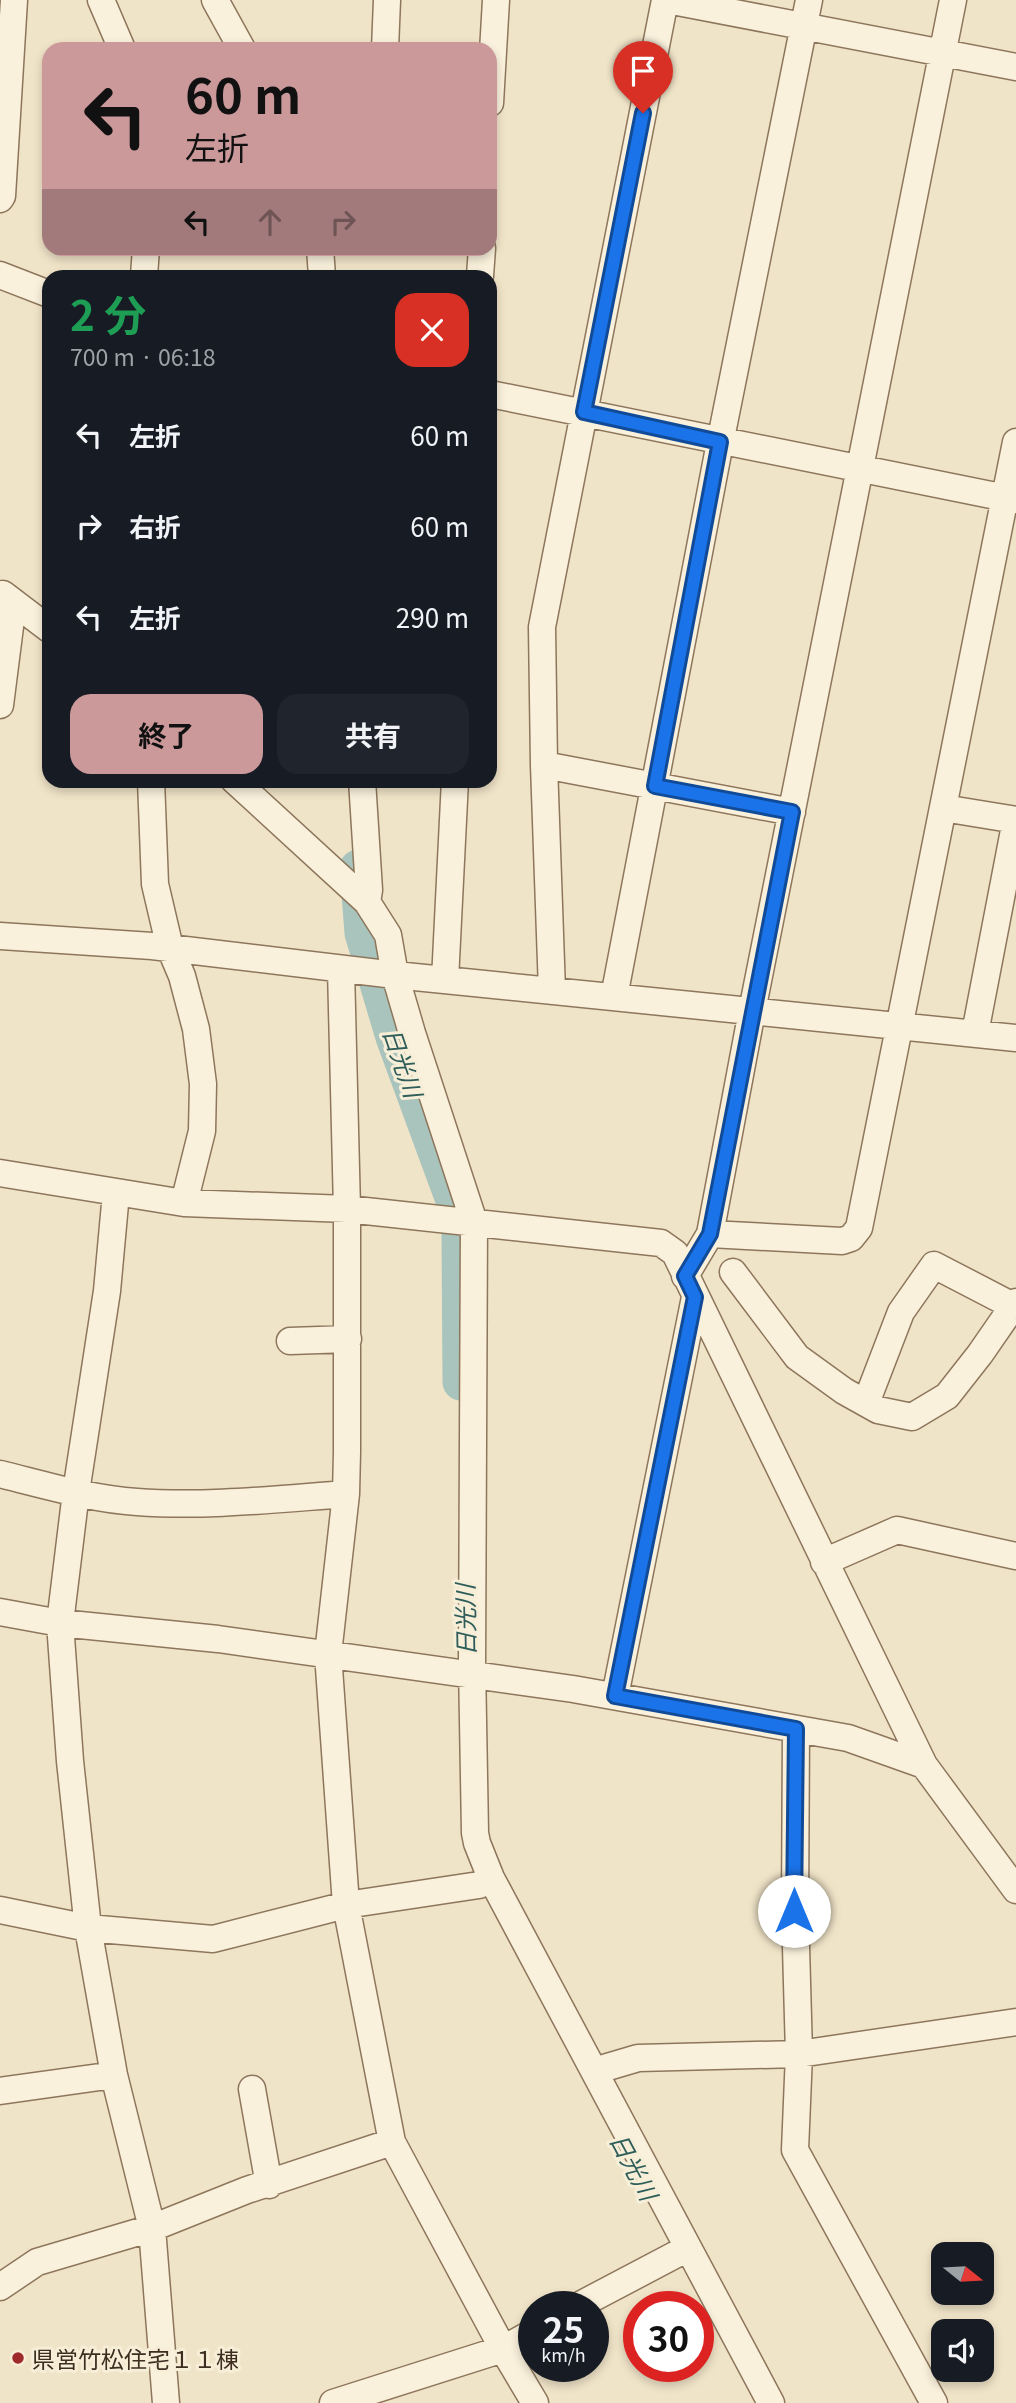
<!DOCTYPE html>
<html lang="ja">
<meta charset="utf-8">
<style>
body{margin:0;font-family:Georgia,"Noto Sans JP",serif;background:#20242c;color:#f1f3f6;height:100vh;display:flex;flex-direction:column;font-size:26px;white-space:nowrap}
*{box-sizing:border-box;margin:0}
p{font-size:23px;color:#9ea1a6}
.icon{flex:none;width:38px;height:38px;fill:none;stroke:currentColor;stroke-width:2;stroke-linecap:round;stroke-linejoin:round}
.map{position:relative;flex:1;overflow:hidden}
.side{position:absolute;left:42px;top:270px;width:455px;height:518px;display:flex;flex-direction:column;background:#171b24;border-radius:21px;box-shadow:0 4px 10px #0003}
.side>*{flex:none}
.hud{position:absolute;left:42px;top:42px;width:455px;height:214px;border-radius:21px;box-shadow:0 4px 10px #0003;background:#cc999b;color:#111;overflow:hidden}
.needle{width:46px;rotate:108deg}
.tools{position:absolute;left:931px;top:2242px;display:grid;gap:14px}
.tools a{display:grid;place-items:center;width:63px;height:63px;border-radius:14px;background:#171b24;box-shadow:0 4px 10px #0003;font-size:35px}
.speed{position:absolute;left:518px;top:2291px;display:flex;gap:14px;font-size:35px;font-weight:700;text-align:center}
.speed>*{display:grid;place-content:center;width:91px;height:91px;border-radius:50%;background:#171b24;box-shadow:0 4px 10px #0003;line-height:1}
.speed small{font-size:18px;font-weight:400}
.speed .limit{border:10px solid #d22;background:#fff;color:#111}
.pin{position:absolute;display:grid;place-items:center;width:60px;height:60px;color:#fff;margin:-72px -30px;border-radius:50% 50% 50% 0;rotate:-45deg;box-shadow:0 0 7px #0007}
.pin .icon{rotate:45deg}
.me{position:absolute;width:77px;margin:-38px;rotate:0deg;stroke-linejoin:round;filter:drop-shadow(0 0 5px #0008)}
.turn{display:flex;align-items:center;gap:24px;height:147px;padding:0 28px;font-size:32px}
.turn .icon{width:91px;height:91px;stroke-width:2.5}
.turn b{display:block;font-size:49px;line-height:60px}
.lanes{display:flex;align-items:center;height:66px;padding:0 28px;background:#0003;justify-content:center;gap:35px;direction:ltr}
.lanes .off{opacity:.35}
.round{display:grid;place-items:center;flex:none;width:74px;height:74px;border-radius:21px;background:#20242c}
.headline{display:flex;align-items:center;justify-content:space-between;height:119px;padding:0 28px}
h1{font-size:42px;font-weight:700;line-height:52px;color:#1e9e55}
.action{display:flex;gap:14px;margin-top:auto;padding:14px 28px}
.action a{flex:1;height:80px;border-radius:21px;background:#cc999b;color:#111;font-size:28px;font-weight:700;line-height:80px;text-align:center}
.action a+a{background:#20242c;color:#f1f3f6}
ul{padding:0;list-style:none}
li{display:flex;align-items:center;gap:21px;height:91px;padding:0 28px}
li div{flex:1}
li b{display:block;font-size:26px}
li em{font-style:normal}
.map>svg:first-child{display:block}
</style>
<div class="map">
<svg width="1016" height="2403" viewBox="0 0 1016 2403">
<rect width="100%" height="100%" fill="#f0e4c8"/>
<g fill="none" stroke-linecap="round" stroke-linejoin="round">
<path stroke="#a9c4bc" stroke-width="37" d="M358 868 363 933 394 1037 458 1211 460 1233 461 1382"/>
<defs>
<path id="minor" d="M101 0 122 49
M215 0 242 49
M667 0 1016 67
M385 49 387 0
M490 103 496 0
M0 199 2 196 14 0
M320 248 322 276
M0 275 49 294
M144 276 146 248
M480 276 482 248
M490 394 1016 500
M3 594 49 629
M0 601 13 603 0 705
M544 765 792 812
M151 780 155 884 170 948 182 976 196 1029 203 1084 202 1131 184 1203
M234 780 367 902 388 935 395 975 412 1033 474 1222 472 1664 475 1833 477 1843 491 1878 771 2403
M362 780 369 890 367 902
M943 808 1016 820 975 1033
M0 936 152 946 395 975 1016 1038
M341 969 347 1209V1452L346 1494 328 1654 346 1905 392 2142
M445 980 455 780
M552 991 544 765 542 627 665 0
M614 997 718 453 809 0
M0 1173 184 1203 347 1209 661 1243 675 1253 924 1765 1016 1890
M116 1193 107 1291 76 1492 60 1623 70 1761 88 1928 114 2075 152 2228 166 2403
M710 1234 842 1241 851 1238 859 1228 1016 442
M733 1272 797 1357 844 1391 878 1410 912 1417 947 1396 980 1354 1016 1302
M685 1276 710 1234 752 1011 953 0
M290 1341 348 1339
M866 1403 901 1312 934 1265 1013 1306
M0 1474C45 1485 91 1499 137 1502 206 1507 277 1499 346 1494
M824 1562 897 1530 1016 1556
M0 1612 60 1623 218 1639 573 1689 848 1738 924 1765
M615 1696 695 1297
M796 1729 795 1911 799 2054 795 2150 934 2403
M0 1910 88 1928 213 1939 346 1905 479 1885 491 1878
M594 2071 638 2058 799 2054 1016 2022
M252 2089 269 2185
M0 2091 114 2075
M0 2287 37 2262 152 2228 247 2190 392 2142 503 2349 535 2403
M578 2306 688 2248
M333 2403 503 2349 534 2332"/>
</defs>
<use href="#minor" stroke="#8d765c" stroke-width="29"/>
<use href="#minor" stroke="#faf1dc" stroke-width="26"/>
</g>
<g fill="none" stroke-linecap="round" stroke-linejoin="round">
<defs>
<path id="route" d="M643 113 584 412 720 442 655 786 792 812 710 1234 685 1276 695 1297 615 1696 796 1729 794 1911"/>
</defs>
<use href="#route" stroke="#114b97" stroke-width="18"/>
<use href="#route" stroke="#1a73e8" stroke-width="12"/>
</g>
<circle fill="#9e2a2b" stroke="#f7eed8" stroke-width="2.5" cx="18" cy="2358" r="7"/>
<g text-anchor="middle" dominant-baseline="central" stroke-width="6" stroke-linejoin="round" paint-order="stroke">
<g font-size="23" fill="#3d2e20" stroke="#f7eed8" text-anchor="start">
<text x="32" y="2358">県営竹松住宅１１棟</text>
</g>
<g font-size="24" font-style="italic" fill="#2f5d5a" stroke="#f7eed8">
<text transform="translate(404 1062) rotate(71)">日光川</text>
<text transform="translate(464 1620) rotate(-91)">日光川</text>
<text transform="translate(635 2166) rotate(62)">日光川</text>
</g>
</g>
</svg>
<div class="tools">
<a><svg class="needle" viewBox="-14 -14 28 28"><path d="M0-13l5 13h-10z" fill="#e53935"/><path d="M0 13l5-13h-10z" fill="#9ea1a6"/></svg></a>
<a><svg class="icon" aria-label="sound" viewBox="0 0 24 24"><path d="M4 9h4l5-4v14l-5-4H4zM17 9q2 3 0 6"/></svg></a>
</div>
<div class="speed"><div>25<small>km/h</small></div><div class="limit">30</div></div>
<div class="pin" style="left:643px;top:113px;background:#d93025"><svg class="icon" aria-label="arrive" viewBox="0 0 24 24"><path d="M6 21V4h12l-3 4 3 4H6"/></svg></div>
<svg class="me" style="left:794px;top:1911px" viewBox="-20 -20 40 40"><circle r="19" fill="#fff"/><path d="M0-13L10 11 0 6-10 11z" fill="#1a73e8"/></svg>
<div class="hud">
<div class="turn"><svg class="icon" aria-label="left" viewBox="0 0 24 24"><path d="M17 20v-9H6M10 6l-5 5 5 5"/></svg><div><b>60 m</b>左折</div></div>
<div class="lanes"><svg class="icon" aria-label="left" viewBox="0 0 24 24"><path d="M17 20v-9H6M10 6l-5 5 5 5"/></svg><svg class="icon off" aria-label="ahead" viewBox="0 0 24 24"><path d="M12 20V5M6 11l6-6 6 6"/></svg><svg class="icon off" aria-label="right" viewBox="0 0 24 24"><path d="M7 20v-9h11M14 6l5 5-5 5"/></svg></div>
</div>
<section class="side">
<div class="headline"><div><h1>2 分</h1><p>700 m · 06:18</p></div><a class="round" style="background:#d93025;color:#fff"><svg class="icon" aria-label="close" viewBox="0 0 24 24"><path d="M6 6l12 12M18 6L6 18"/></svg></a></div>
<ul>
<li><svg class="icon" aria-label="left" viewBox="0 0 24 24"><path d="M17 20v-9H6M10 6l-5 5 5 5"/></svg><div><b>左折</b></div><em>60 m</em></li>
<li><svg class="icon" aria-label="right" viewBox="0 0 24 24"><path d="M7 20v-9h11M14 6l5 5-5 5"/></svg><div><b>右折</b></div><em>60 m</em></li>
<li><svg class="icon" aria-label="left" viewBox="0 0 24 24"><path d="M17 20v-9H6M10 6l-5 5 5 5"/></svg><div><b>左折</b></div><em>290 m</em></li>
</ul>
<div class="action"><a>終了</a><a>共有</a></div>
</section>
</div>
